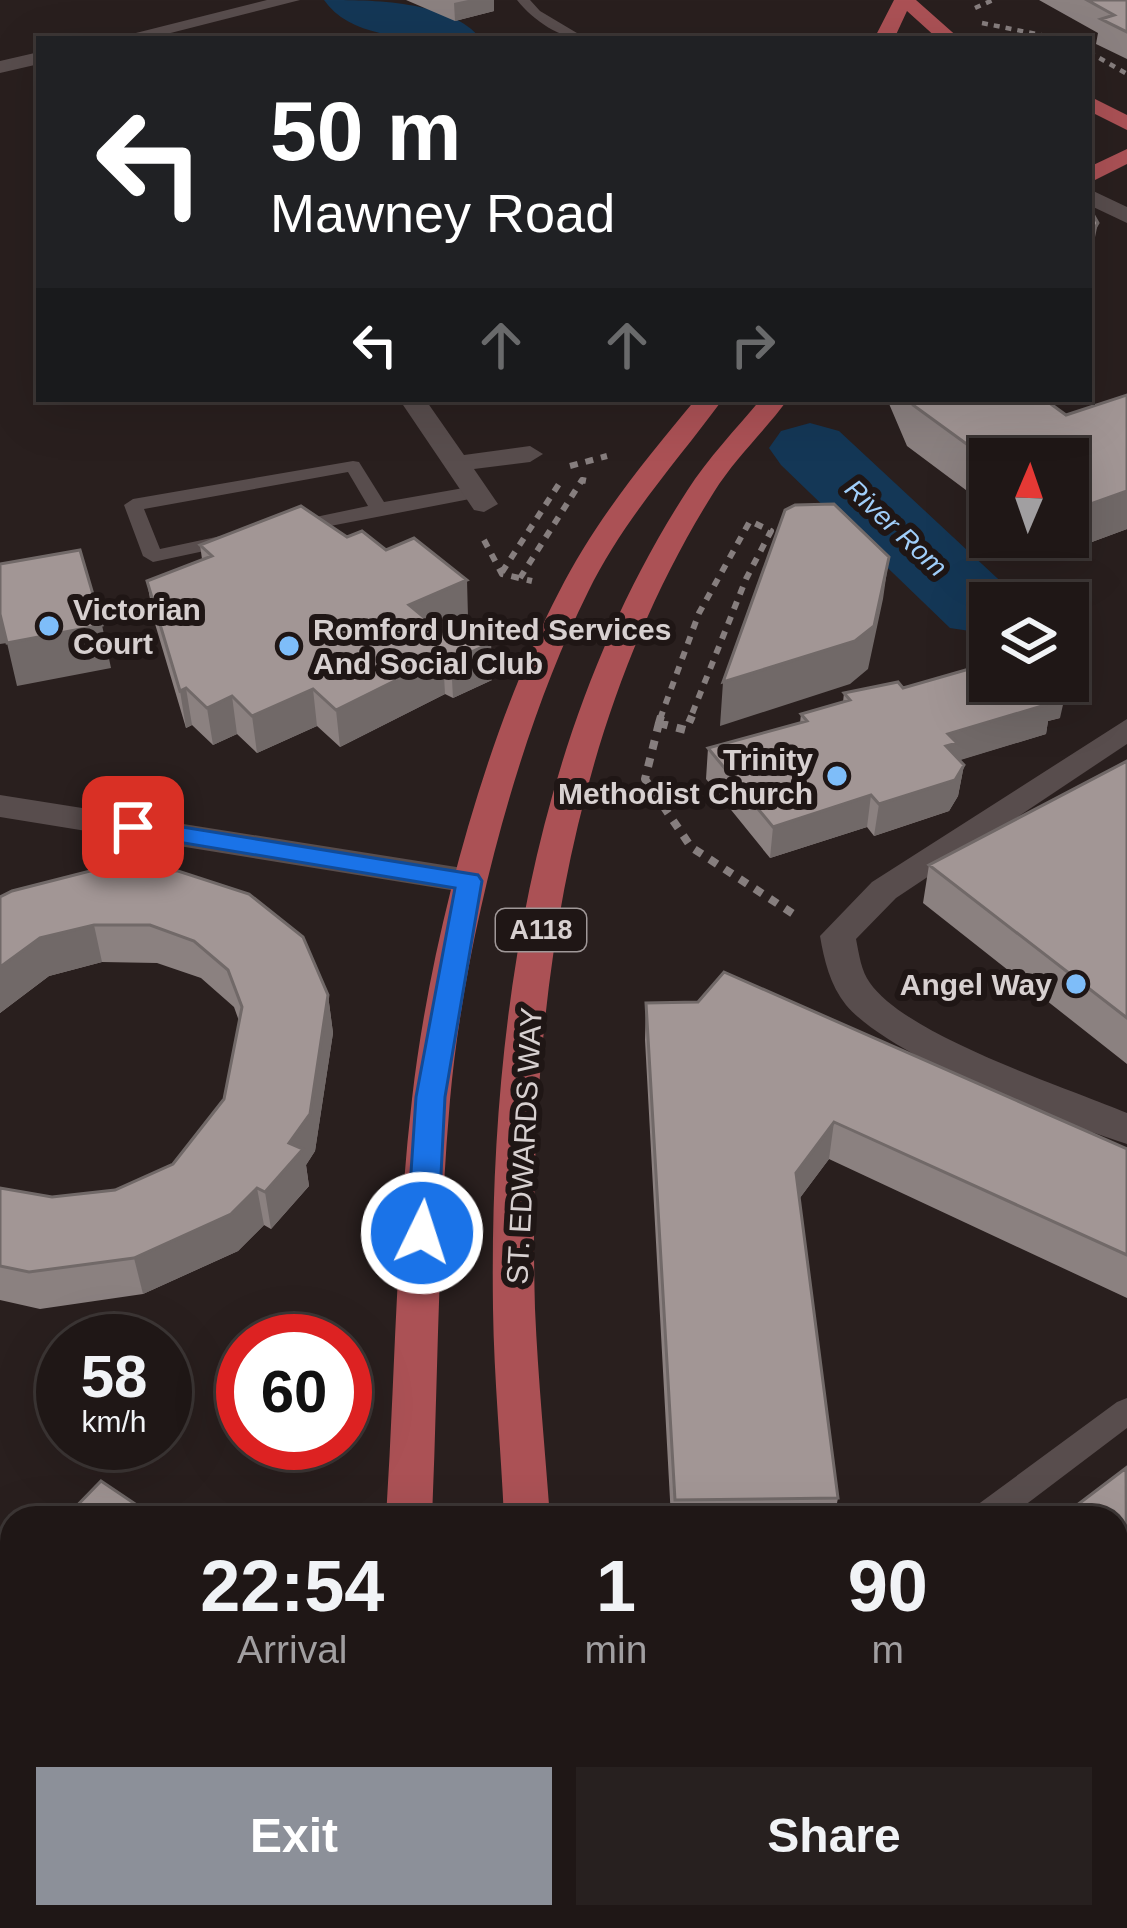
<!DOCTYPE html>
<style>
body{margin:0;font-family:Helvetica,sans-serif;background:#27201f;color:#f1f3f6;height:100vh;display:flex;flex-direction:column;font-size:45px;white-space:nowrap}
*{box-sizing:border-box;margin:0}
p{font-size:39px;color:#a19fa1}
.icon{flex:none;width:66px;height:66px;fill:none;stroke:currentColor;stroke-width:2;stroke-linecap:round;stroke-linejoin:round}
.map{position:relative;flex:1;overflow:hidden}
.side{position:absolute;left:0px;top:1506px;width:1128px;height:423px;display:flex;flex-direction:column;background:#1f1716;border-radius:36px 36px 0 0;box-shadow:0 12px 48px #0002,0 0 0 3px #3c3635}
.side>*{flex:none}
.banner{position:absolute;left:36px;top:36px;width:1056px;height:366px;border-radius:0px;box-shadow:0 12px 48px #0002,0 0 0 3px #3c3635;background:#202124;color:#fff;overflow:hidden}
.needle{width:78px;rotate:2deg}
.tools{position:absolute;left:969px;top:438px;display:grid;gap:24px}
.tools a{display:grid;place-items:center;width:120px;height:120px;border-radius:0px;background:#1f1716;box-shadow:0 12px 48px #0002,0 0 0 3px #3c3635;font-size:60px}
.speed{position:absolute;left:36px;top:1314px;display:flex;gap:24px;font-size:60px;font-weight:700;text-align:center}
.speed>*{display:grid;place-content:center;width:156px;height:156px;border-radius:50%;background:#1f1716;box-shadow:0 12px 48px #0002,0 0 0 3px #3c3635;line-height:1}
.speed small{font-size:30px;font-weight:400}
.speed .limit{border:18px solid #d22;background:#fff;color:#111}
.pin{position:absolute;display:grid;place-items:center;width:102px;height:102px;color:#fff;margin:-51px;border-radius:24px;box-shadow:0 6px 18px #0006}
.me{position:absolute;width:132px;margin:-66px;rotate:4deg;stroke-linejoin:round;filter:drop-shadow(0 0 9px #0008)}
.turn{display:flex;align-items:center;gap:42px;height:252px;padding:0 36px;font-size:54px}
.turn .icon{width:156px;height:156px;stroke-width:2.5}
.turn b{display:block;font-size:84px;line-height:102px}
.lanes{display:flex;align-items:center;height:114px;padding:0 36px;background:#0003;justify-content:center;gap:60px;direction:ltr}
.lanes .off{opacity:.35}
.eta{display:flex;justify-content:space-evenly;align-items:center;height:204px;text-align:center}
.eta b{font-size:72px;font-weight:800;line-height:84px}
.button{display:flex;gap:24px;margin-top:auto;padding:24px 36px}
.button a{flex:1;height:138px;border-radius:0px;background:#8c9099;color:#fff;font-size:48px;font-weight:800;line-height:138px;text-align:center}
.button a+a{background:#27201f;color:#f1f3f6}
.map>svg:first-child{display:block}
</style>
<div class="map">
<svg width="1127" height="1928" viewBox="0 0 1127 1928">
<rect width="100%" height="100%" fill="#291f1e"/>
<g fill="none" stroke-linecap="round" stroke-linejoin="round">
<path fill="#143756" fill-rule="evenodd" d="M324 0C371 0 451 0 481 39 434 39 354 44 324 0Z
M810 423 839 431 1024 603H990V634L950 628 781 465 769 448 781 431Z"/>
<path stroke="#867e7e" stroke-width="4.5" stroke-dasharray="6 6" stroke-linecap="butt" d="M975 8 993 0
M982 23 1061 39
M1013 39H1023
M1089 52 1127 74"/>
<path stroke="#867e7e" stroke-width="6" stroke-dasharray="8 8" stroke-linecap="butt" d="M570 466 607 456
M484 540 502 574 532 581
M502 572 559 484
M520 578 582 480 592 482
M660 719 699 613 750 521 771 531 746 579 690 719"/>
<path stroke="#867e7e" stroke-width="8" stroke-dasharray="9 9" stroke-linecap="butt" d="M659 723 686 730 692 716
M659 723 645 779 691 847 798 917
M659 723 661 716"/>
<path fill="#584d4d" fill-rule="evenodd" d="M517 0H530L540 11 587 39C560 39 534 21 517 0Z
M353 461 359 462 384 502 475 486 484 492 475 498 294 533 285 527 287 523 368 506 348 472 144 509 160 549 230 534 239 540 237 544 153 562 143 556 124 505 133 499Z
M1127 1398V1428L1008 1518H969L973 1508 1117 1402Z
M1116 1898 1127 1903V1928H1103L1099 1917H1116Z
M1003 1917H1042L1047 1928H1008Z"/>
<path fill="#584d4d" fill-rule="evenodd" d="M267 0H300L147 39H112Z
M39 52V64L0 73V61Z
M1089 189 1127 207V223L1089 205Z
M399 399H425L464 455 530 446 543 454 530 462 474 469 498 504 484 512 474 510Z
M1127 719V744L896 898 856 939C859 954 861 971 870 983 907 1036 1065 1087 1127 1113V1144C1059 1122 890 1057 846 1005 830 985 824 960 820 936L872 882Z"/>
<path fill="#584d4d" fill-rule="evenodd" d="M0 795 469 869 481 873 486 881 481 889 469 893 0 817Z"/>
<path fill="#ab5155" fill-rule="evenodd" d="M894 0H916L960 39H938L907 11 894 39H874Z
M1089 96 1127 115V130L1089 111Z
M1127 149V164L1089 183V167Z
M696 399H723C676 463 623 520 588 592 517 734 464 942 450 1100 438 1238 438 1379 432 1518H386C395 1379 396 1237 412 1099 430 940 485 734 559 592 595 521 645 460 696 399Z
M761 399H788C765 431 735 458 714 492 563 732 527 1030 535 1309 538 1379 545 1448 550 1518H504C501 1449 494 1379 493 1309 489 1028 532 731 687 491 708 458 736 429 761 399Z
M367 1917H421V1928H367Z
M522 1917H576L577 1928H523Z"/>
</g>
<path fill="#8b8180" d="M406 0H494V11L455 21Z
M1039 0H1127V59L1096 44 1098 33Z
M1127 395V529L1054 556 1029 537H1068V459H990V508L907 446 887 399H1044L1066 415Z
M200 545 468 617 462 620 491 643 492 680 453 698 445 694 340 747 317 726 257 753 237 734 213 745 192 725 186 728 153 617 147 581 202 559Z
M903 688 1060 718 1048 721 1046 734 959 760 964 765 958 796 949 811 874 836 867 827 770 858 706 779 708 748 800 723 801 714 843 702 844 693Z
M1127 761V1064L923 903 929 865Z
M94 870 328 995 333 1033 315 1151 306 1165 309 1186 271 1229 264 1225 238 1251 143 1294 40 1309 0 1300V1188L52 1197 115 1190 173 1164 224 1099 239 1021 234 1007 201 978 157 963 102 962 49 976 0 1013V897Z
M646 1003 1127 1149V1298L829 1159 799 1199 838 1498 834 1518H671L645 1040Z
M12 1571V1811L3 1805 0 1808V1583Z"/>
<path fill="#716968" d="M468 0H494V11L455 21 454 3Z
M1098 223 1090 261 1089 264V238Z
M1127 491V529L1054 556 1058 537H1068V512Z
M889 557 883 599 868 669 850 684 720 726 723 682Z
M467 580 468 617 412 641 409 605Z
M0 614 7 643 0 644Z
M102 625 111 668 17 686 7 643Z
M491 643 492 680 453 698 451 661Z
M443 657 445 694 340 747 336 710Z
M1067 687 1060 718 1048 721 1046 734 954 762 941 778 948 734 1043 693Z
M186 688 192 725 186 728 180 691Z
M313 689 317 726 257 753 252 716Z
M232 696 237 734 213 745 207 708Z
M964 765 958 796 949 811 874 836 879 804Z
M871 795 867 827 770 858 773 827Z
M94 925 102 962 49 976 0 1013V967L40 938Z
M328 995 333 1033 315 1151 306 1165 309 1186 271 1229 265 1192 289 1143Z
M834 1122 829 1159 791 1210 796 1173Z
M257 1188 264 1225 238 1251 143 1294 134 1258Z
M1127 1686V1707L1116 1716V1695Z
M255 1917H260L261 1928H256Z"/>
<path fill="#a29695" stroke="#716968" stroke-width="3" d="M1087 0H1127V32L1101 19 1114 15Z
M1089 207 1098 223 1089 238Z
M1127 395V491L1068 512V459H990V461L913 405 910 399H1044L1066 415Z
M834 504 889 557 874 626 855 641 723 682 785 510 795 505Z
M301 506 347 537 362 531 386 550 414 538 467 580 409 605 432 624 455 614 491 643 451 661 443 657 336 710 313 689 252 716 232 696 207 708 186 688 180 691 147 581 212 556 200 545Z
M80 550 102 625 7 643 0 614V564Z
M990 663V681H1061L1067 687 1043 693 1052 703 948 734 957 743 946 746 964 765 955 780 879 804 871 795 773 827 708 748 807 721 801 714 850 700 844 693 898 682 903 688Z
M1127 761V1018L929 865Z
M94 870 178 871 249 894 303 937 328 995 310 1114 289 1143 303 1149 265 1192 257 1188 231 1214 134 1258 29 1272 0 1266V1188L52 1197 115 1190 173 1164 224 1099 242 1007 228 970 194 941 150 925H94L40 938 0 967V897L12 891Z
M724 972 1127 1149V1255L834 1122 796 1173 838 1498 675 1500 646 1003 698 1002Z
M1126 1468 1127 1686 1116 1695V1518H1060Z
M101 1481 156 1518H65Z
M12 1571V1792L0 1782V1583Z
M117 1917H255L256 1928H109Z
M770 1917H931L941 1928H758Z"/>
<path fill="#1a73e8" stroke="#114b97" stroke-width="3" d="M133 819 478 875 482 881 445 1097 438 1233 433 1242 422 1245 411 1242 407 1233 416 1097 455 888 124 833 120 827Z"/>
<g fill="#7ebdf9" stroke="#1f1615" stroke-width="4.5">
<circle cx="49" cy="626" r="12"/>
<circle cx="289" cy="646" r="12"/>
<circle cx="837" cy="776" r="12"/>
<circle cx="1076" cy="984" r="12"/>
</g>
<g text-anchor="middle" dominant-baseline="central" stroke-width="12" stroke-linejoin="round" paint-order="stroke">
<g font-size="27" font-style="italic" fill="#a0cefa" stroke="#1f1615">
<text transform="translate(896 528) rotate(43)">River Rom</text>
</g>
<rect fill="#1f1615" stroke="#a09898" stroke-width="3" x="496" y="909" width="90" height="42" rx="9"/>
<g font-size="27" font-weight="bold" fill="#d7d0d0">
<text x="541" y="930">A118</text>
</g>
<g font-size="30" font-weight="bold" fill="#d7d0d0" stroke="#1f1615" text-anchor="start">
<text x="73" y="609">Victorian<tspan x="73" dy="34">Court</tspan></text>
<text x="313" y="629">Romford United Services<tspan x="313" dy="34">And Social Club</tspan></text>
<text x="813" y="759" text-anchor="end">Trinity<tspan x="813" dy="34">Methodist Church</tspan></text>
<text x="1052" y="984" text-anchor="end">Angel Way</text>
</g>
<g font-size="30" fill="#d7d0d0" stroke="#1f1615">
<text transform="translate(524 1146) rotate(-87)">ST. EDWARDS WAY</text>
</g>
</g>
</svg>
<div class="tools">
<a><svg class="needle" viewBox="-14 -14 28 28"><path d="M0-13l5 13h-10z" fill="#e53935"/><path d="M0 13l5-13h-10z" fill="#a19fa1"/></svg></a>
<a><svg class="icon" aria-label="layers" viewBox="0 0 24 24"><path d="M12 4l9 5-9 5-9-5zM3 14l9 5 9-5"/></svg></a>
</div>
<div class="speed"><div>58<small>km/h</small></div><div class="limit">60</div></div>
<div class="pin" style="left:133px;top:827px;background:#d93025"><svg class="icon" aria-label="arrive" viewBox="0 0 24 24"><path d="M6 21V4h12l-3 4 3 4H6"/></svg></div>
<svg class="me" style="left:422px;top:1233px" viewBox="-20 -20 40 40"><circle r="17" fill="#1a73e8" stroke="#fff" stroke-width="3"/><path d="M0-11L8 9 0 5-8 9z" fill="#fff"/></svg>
<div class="banner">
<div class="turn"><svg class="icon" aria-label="left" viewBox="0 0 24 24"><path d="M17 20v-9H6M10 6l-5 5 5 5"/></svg><div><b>50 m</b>Mawney Road</div></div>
<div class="lanes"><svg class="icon" aria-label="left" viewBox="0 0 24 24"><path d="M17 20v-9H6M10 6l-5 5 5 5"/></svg><svg class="icon off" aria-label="ahead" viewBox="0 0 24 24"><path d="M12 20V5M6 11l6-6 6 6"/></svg><svg class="icon off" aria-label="ahead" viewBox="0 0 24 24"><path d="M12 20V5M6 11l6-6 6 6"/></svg><svg class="icon off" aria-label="right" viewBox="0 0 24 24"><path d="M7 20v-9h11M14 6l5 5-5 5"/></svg></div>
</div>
<section class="side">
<div class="eta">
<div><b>22:54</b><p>Arrival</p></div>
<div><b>1</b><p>min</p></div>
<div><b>90</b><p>m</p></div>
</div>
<div class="button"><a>Exit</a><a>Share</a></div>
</section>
</div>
